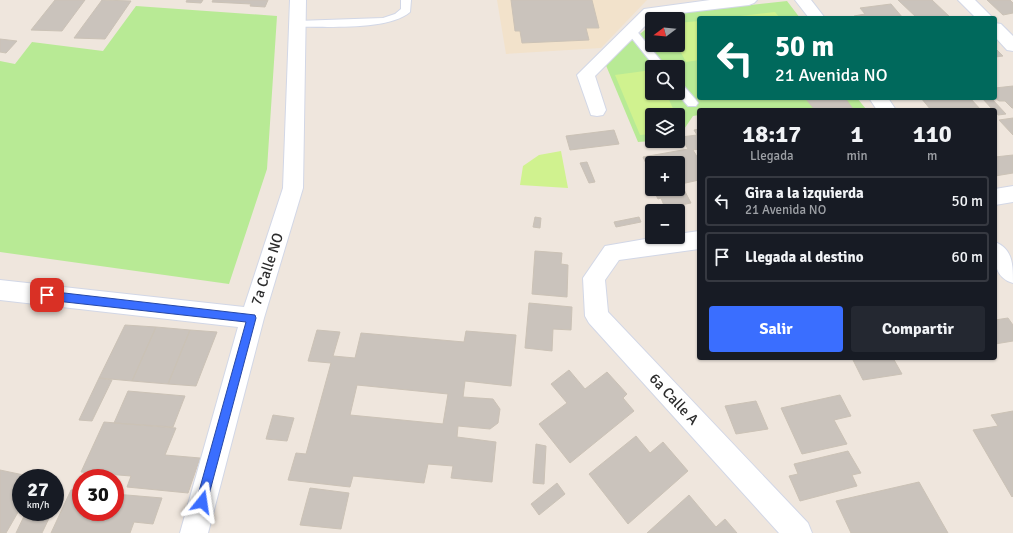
<!DOCTYPE html>
<html lang="es">
<meta charset="utf-8">
<style>
body{margin:0;font-family:Signika,sans-serif;background:#242831;color:#f1f3f6;height:100vh;display:flex;flex-direction:column;font-size:15px;white-space:nowrap}
*{box-sizing:border-box;margin:0}
p{font-size:13px;color:#9ea1a6}
.icon{flex:none;width:22px;height:22px;fill:none;stroke:currentColor;stroke-width:2;stroke-linecap:round;stroke-linejoin:round}
.map{position:relative;flex:1;overflow:hidden}
.panel{position:absolute;left:697px;top:108px;width:300px;height:252px;display:flex;flex-direction:column;background:#171b24;border-radius:4px;box-shadow:0 1px 3px #0004}
.panel>*{flex:none}
.hud{position:absolute;left:697px;top:16px;width:300px;height:84px;border-radius:4px;box-shadow:0 1px 3px #0004;background:#00695c;color:#fff;overflow:hidden}
.needle{width:26px;rotate:254deg}
.fabs{position:absolute;left:645px;top:12px;display:grid;gap:8px}
.fabs a{display:grid;place-items:center;width:40px;height:40px;border-radius:4px;background:#171b24;box-shadow:0 1px 3px #0004;font-size:20px}
.speed{position:absolute;left:12px;top:469px;display:flex;gap:8px;font-size:20px;font-weight:700;text-align:center}
.speed>*{display:grid;place-content:center;width:52px;height:52px;border-radius:50%;background:#171b24;box-shadow:0 1px 3px #0004;line-height:1}
.speed small{font-size:10px;font-weight:400}
.speed .limit{border:6px solid #d22;background:#fff;color:#111}
.pin{position:absolute;display:grid;place-items:center;width:34px;height:34px;color:#fff;margin:-17px;border-radius:8px;box-shadow:0 2px 6px #0006}
.me{position:absolute;width:44px;margin:-22px;rotate:15deg;stroke-linejoin:round;filter:drop-shadow(0 0 3px #0008)}
.turn{display:flex;align-items:center;gap:14px;height:84px;padding:0 12px;font-size:18px}
.turn .icon{width:52px;height:52px;stroke-width:2.5}
.turn b{display:block;font-size:28px;line-height:34px}
.eta{display:flex;justify-content:space-evenly;align-items:center;height:68px;text-align:center}
.eta b{font-size:24px;font-weight:800;line-height:28px}
.action{display:flex;gap:8px;margin-top:auto;padding:8px 12px}
.action a{flex:1;height:46px;border-radius:4px;background:#3a6eff;color:#fff;font-size:16px;font-weight:800;line-height:46px;text-align:center}
.action a+a{background:#242831;color:#f1f3f6}
ul{padding:0;list-style:none}
li{display:flex;align-items:center;gap:12px;height:50px;margin:0 8px 6px;padding:0 4px;border:2px solid #363941;border-radius:4px}
li div{flex:1}
li b{display:block;font-size:15px}
li em{font-style:normal}
.map>svg:first-child{display:block}
</style>
<div class="map">
<svg width="1013" height="533" viewBox="0 0 1013 533">
<rect width="100%" height="100%" fill="#efe6dd"/>
<path fill="#f2e2cb" d="M497 0H647L601 48 506 54Z"/>
<path fill="#b8ea95" fill-rule="evenodd" d="M787 1 800 18H699V98H857L866 109 748 110 744 108 699 110V115L693 116 678 138V115H652V141L638 142 605 63 652 24V45H678V19H658L663 15ZM652 67H678V93H652Z
M136 6 277 16 267 169 229 284 0 252V61L15 64 32 42 103 51Z"/>
<path fill="#d0f28f" d="M775 12 780 18H723Z
M699 21V60L686 62 677 45 678 23Z
M652 70V93H666L676 115H652V134L640 135 615 75Z
M561 151 568 188 520 185 523 166 539 155Z"/>
<path fill="#cac3bc" stroke="#cbc2b6" fill-rule="evenodd" d="M55 0H85L62 31 31 30Z
M102 0 131 1 105 39 74 38Z
M187 0H203L201 3 186 2Z
M213 0H268L265 7 250 6 251 4 212 2Z
M511 0H592L599 28H586L589 40 522 43 520 31H515Z
M898 0H932L951 18H917Z
M987 0H1010L1013 3V13L1003 15Z
M891 4 903 18H856L854 16 865 14 860 8Z
M0 39 17 41 6 53 0 52Z
M995 48 1003 56 995 57Z
M1013 86V108H1012L1005 101H999L995 98V88Z
M811 98H845L853 109 815 110 806 99Z
M921 98H970L981 110H931Z
M982 98H991L1006 114 998 115 995 110H993Z
M1013 118V135L999 120Z
M699 129V149L693 150 699 160V180L681 184 691 203 665 208 661 198 658 199 653 189H678V163H652V176L643 157 688 149 681 137 697 135 694 130Z
M614 130 619 144 570 150 566 136Z
M1013 155V173L995 176V157Z
M587 162 595 182 589 183 580 163Z
M535 217 541 218 540 228 533 227Z
M639 217 641 222 616 227 614 222Z
M535 251 562 253 561 264 568 265 567 297 532 294Z
M529 303 572 307 571 330 553 329 552 351 525 348Z
M1008 318 1013 325V341L995 344V320Z
M125 325 156 327 132 381 99 378Z
M156 327 190 330 168 384 132 381Z
M190 330 217 332 196 386 168 384Z
M317 330 340 332 333 356 355 358 361 333 464 342 466 331 516 335 511 386 465 381 463 397 493 399 500 409 498 423 490 429 458 426 457 437 496 442 492 482 451 478 453 466 428 464 424 483 353 476 350 487 288 480 296 453 306 454 331 363 308 361ZM357 385 448 394 443 424 350 415Z
M852 358H893L902 374 863 380Z
M569 370 585 389 607 372 627 394 623 398 634 411 570 463 539 424 567 403 551 384Z
M99 378 112 380 92 421 79 420Z
M128 391 185 396 173 427 114 423Z
M840 395 851 416 834 420 847 444 802 454 781 408Z
M756 401 768 429 736 434 725 406Z
M1013 411V496L1012 497 973 430 998 426 991 415Z
M273 415 294 418 287 441 266 439Z
M104 422 176 428 165 455 200 458 188 493 127 487 131 476 81 472Z
M636 436 650 453 663 442 688 471 628 524 589 474Z
M536 444 546 446 544 484 533 483Z
M848 451 861 473 852 475 857 486 800 501 789 476 798 474 794 464Z
M0 470 38 478H21V507L6 533H0Z
M919 482 948 533H851L836 501Z
M557 483 565 494 539 515 531 504Z
M310 488 349 493 341 529 300 525Z
M71 490 81 491V512H115V494L162 498 153 524 134 522 130 533H51Z
M55 492 61 493 55 506Z
M689 495 716 527 725 519 737 533H647Z
M26 512H52L42 533H16Z"/>
<g fill="none" stroke-linecap="round" stroke-linejoin="round">
<defs>
<path id="lane" d="M401 0H411L410 12C388 31 326 26 297 27L292 24 297 21 383 18 395 14 401 9Z
M631 28 635 29 666 67H655L626 31Z
M678 83 682 84 696 100 698 103 696 106H688L677 93Z"/>
<path id="street" d="M290 0H306L303 188 264 318 208 533H180L238 327 0 300V280L244 307 283 188Z
M710 0H757L754 3 749 5 655 16 595 76 606 110 603 115 597 116 591 115 577 75 644 9Z
M795 0H811L825 18H809Z
M958 0H975L993 18H976Z
M995 23 1001 24 1013 36V51L1007 50 995 37Z
M869 98H888L896 110H877Z
M1013 186V202L995 205V189Z
M699 231V249L619 260 605 280 608 312 808 523 812 533H779L589 323 585 316 583 278 605 246 657 237H678V234Z
M995 242C1013 249 1013 265 1013 283 993 277 995 260 995 242Z"/>
</defs>
<use href="#lane" stroke="#d2d7e6" stroke-width="2"/>
<use href="#street" stroke="#d2d7e6" stroke-width="2"/>
<use href="#lane" fill="#fff" fill-rule="evenodd"/>
<use href="#street" fill="#fff" fill-rule="evenodd"/>
</g>
<path fill="#3a6eff" stroke="#2648a6" d="M47 291 255 315 256 318 206 506 202 508 198 506 196 502 246 322 47 300 43 295Z"/>
<g text-anchor="middle" dominant-baseline="central" stroke-width="4" stroke-linejoin="round" paint-order="stroke">
<g font-size="15" fill="#2c2c2c" stroke="#fff">
<text transform="translate(267 269) rotate(-72)">7a Calle NO</text>
<text transform="translate(674 399) rotate(47)">6a Calle A</text>
</g>
</g>
</svg>
<div class="fabs">
<a><svg class="needle" viewBox="-14 -14 28 28"><path d="M0-13l5 13h-10z" fill="#e53935"/><path d="M0 13l5-13h-10z" fill="#9ea1a6"/></svg></a>
<a><svg class="icon" aria-label="search" viewBox="0 0 24 24"><circle cx="10" cy="10" r="6"/><path d="M15 15l6 6"/></svg></a>
<a><svg class="icon" aria-label="layers" viewBox="0 0 24 24"><path d="M12 4l9 5-9 5-9-5zM3 14l9 5 9-5"/></svg></a>
<a>+</a>
<a>−</a>
</div>
<div class="speed"><div>27<small>km/h</small></div><div class="limit">30</div></div>
<div class="pin" style="left:47px;top:295px;background:#d93025"><svg class="icon" aria-label="arrive" viewBox="0 0 24 24"><path d="M6 21V4h12l-3 4 3 4H6"/></svg></div>
<svg class="me" style="left:202px;top:502px" viewBox="-20 -20 40 40"><path d="M0-17L14 15 0 8-14 15z" fill="#3a6eff" stroke="#fff" stroke-width="4"/></svg>
<div class="hud">
<div class="turn"><svg class="icon" aria-label="left" viewBox="0 0 24 24"><path d="M17 20v-9H6M10 6l-5 5 5 5"/></svg><div><b>50 m</b>21 Avenida NO</div></div>
</div>
<section class="panel">
<div class="eta">
<div><b>18:17</b><p>Llegada</p></div>
<div><b>1</b><p>min</p></div>
<div><b>110</b><p>m</p></div>
</div>
<ul>
<li><svg class="icon" aria-label="left" viewBox="0 0 24 24"><path d="M17 20v-9H6M10 6l-5 5 5 5"/></svg><div><b>Gira a la izquierda</b><p>21 Avenida NO</p></div><em>50 m</em></li>
<li><svg class="icon" aria-label="arrive" viewBox="0 0 24 24"><path d="M6 21V4h12l-3 4 3 4H6"/></svg><div><b>Llegada al destino</b></div><em>60 m</em></li>
</ul>
<div class="action"><a>Salir</a><a>Compartir</a></div>
</section>
</div>
